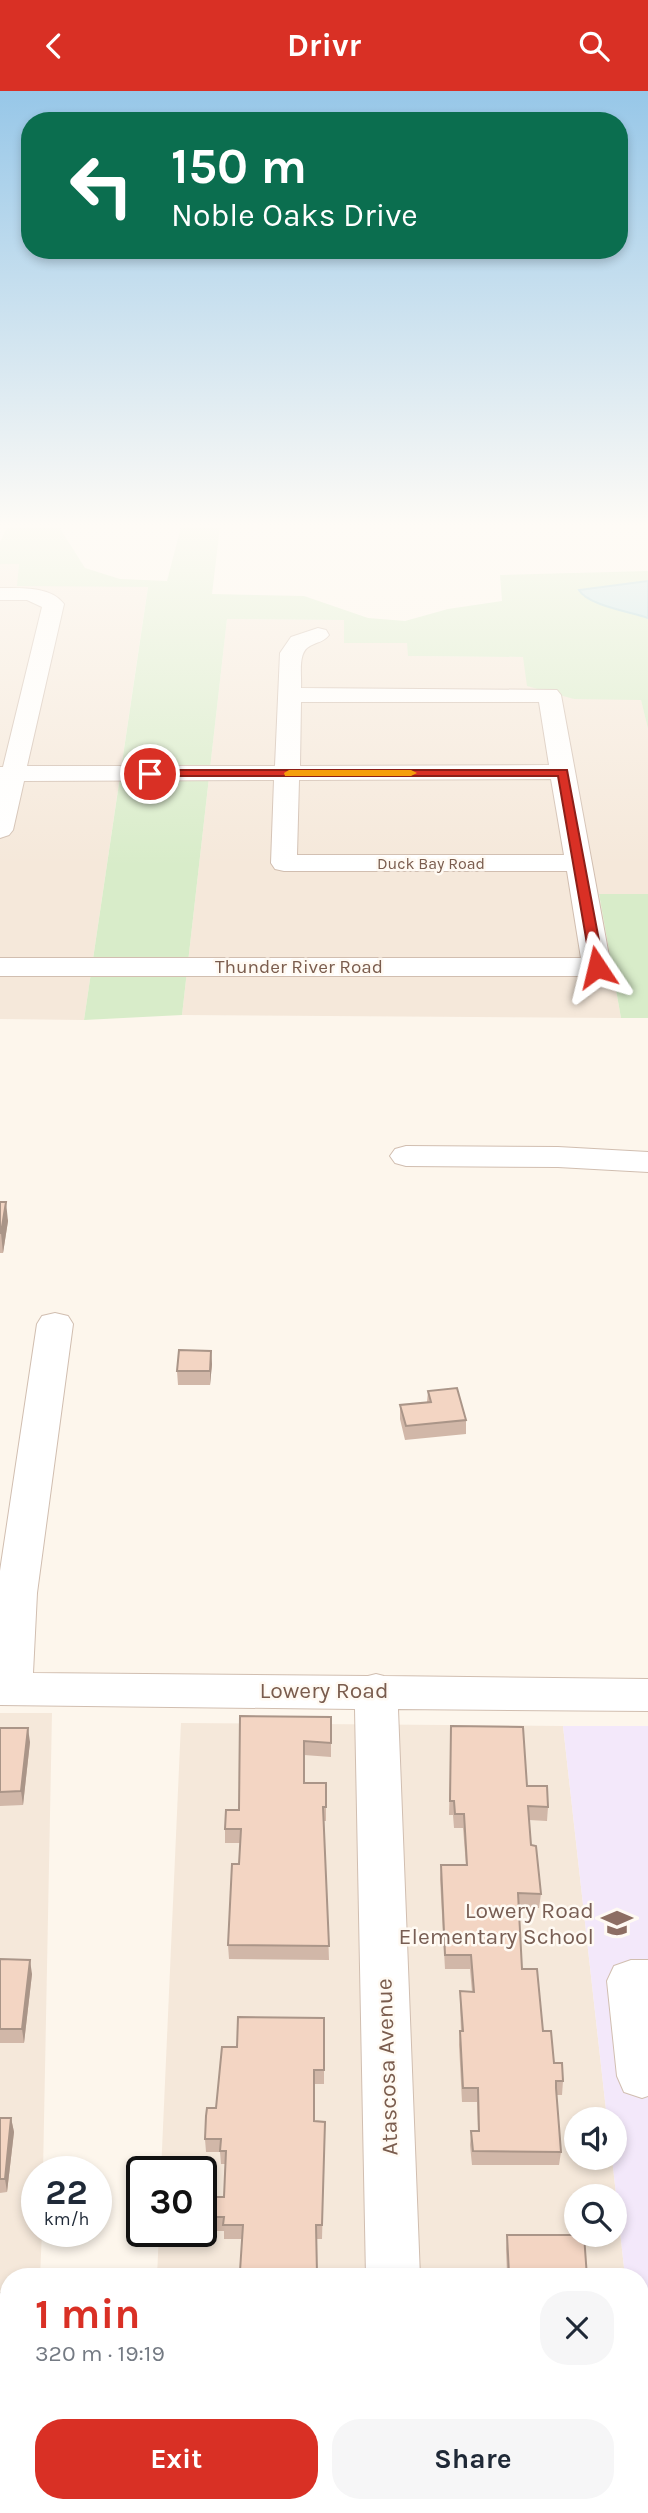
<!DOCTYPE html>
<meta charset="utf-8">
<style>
body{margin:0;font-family:Karla,sans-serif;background:#f6f6f7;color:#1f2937;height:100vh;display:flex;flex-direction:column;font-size:26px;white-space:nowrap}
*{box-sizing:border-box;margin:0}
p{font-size:23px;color:#747a83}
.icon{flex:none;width:38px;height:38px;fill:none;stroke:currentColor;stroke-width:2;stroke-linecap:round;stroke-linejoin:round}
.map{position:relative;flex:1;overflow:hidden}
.sheet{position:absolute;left:0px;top:2177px;width:649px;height:245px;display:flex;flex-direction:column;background:#fff;border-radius:28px 28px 0 0;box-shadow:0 4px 10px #0003}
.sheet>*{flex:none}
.top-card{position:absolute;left:21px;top:21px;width:607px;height:147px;border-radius:28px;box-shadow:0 4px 10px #0003;background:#0b6e4f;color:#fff;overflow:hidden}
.buttons{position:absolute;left:564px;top:2016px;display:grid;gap:14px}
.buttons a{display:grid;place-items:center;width:63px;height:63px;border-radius:50%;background:#fff;box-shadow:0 4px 10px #0003;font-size:35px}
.speed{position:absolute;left:21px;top:2065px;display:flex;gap:14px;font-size:35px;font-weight:700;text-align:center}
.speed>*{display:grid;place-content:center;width:91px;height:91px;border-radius:50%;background:#fff;box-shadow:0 4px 10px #0003;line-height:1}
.speed small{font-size:18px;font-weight:400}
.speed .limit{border:4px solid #111;border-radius:10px;background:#fff;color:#111}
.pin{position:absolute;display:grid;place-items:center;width:60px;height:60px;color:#fff;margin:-30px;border:4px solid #fff;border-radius:50%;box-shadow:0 2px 7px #0007}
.me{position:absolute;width:77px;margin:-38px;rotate:350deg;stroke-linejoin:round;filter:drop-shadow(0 0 5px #0008)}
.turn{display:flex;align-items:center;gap:24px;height:147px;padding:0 35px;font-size:32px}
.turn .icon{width:91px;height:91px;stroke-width:2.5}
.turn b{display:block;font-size:49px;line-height:60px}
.round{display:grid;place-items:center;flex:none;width:74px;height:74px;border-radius:28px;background:#f6f6f7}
.summary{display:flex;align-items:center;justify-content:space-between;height:119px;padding:0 35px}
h1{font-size:42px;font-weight:700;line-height:52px;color:#d93025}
.primary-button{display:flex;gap:14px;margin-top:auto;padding:14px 35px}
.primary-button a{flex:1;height:80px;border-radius:28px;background:#d93025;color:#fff;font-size:28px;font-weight:700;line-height:80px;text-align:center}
.primary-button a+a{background:#f6f6f7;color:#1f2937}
header{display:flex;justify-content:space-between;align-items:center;height:91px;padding:0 35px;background:#d93025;color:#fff;font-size:32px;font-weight:700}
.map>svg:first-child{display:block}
</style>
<header><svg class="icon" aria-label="back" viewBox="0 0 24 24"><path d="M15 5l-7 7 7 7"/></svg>Drivr<svg class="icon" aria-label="search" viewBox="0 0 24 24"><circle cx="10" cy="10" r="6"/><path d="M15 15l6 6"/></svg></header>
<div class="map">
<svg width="648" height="2422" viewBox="0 0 648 2422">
<rect width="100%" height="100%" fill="#fdf6ec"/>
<path fill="#f5e8da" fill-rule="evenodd" d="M0 473H19L18 495H148L84 929 0 928Z
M227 528 344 529V552H407L409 565 523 566 574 608H641L648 638V803H599L621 927 182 924Z
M0 1622H52L43 2081H37V2140H42L40 2186H9V2413H31V2422H0Z
M181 1632 563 1635 607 2028H576V2067H612L625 2186H157L159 2140H201V2081H161ZM576 2105H614V2144H576Z
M641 2324 648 2391V2422H147V2413H640Z"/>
<path fill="#f3e8fa" d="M563 1635H648V2391L640 2324V2186H625L612 2067H614V2028H607Z"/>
<path fill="#d8ecc9" d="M7 436H59L85 477 120 488 167 490 181 436H220L212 503 304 505 368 527 405 530 448 518 502 510 500 484 648 480V638L641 609 574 608 527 595 523 566 408 565 407 552H344V529L227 528 182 924 84 929 148 496 17 495 19 473H0V451Z
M599 803H648V927H621Z"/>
<path fill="#bfe3e8" stroke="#a5d3da" stroke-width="2" d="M648 490V527C631 521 587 514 579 499Z"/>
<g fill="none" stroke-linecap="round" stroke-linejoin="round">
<defs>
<path id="minor" d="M0 497C20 497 51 495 64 513L27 675H275L280 562 291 546 318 537 326 539 329 544C324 551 317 551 310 555 297 561 302 585 301 597L557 599 561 604 611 876 607 882 597 885H0V867H581L567 780H284L275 778 271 772 274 689 24 690 13 739 9 744 0 747V676H3L42 516 27 509H0ZM301 611H539L549 674 300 675ZM551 688 564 764H297L299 689Z
M406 1055 558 1056 648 1061V1081L558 1076 406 1075 395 1072 390 1065 395 1058Z
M55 1222 68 1225 73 1233 37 1502 33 1582 368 1585 376 1583 384 1585 648 1588V1620L398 1618 420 2186H366L355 1618 0 1614V1480L37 1233 42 1225Z
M631 1869H648V2005L642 2007 624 2001 617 1985 607 1890 614 1875Z
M0 2202 9 2206V2387L0 2391Z
M370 2413H428V2422H370Z"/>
</defs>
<use href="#minor" stroke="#d1beb0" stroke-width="2"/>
<use href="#minor" fill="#fff" fill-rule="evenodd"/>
</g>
<path fill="#d1b7a8" d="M0 1111 8 1130 3 1162H0Z
M212 1273 210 1294H178L177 1280Z
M428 1300 466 1329V1343L405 1349 400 1328V1314L427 1311Z
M240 1625 331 1626V1666L304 1664V1692H326V1730H324L329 1869 229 1868 228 1854 239 1773 240 1752H225V1738L239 1719Z
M0 1637 30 1651 23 1714 0 1715Z
M451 1649 527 1695 548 1716 547 1730 529 1729 531 1754 541 1803 539 1817H519L522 1878 554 1972 563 1990 562 2004H556L561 2061 559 2074H472L470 2054 471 2040H478L477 2011H462L459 1954 460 1940H461L460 1914V1900L472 1901 470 1878H445L440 1788 441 1774H466L463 1737H454L453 1724H449Z
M0 1868 32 1883 24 1952H0Z
M324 1927V1993H315L314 2030 325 2031 322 2148H316L240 2180 242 2148H224V2140H209L208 2126 224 2106 225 2073H221L220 2061H206L205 2048 237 1956Z
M0 2027H11L14 2041 7 2101 0 2102Z
M507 2144 587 2186 507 2183 506 2158Z
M523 2413H616V2422H524Z"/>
<path fill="#aa9588" d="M6 1111 8 1130 3 1162 1 1142Z
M211 1260 212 1273 210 1294V1280Z
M28 1637 30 1651 23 1714 21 1700Z
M30 1869 32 1883 24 1952 22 1938Z
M11 2027 14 2041 7 2101 5 2088Z"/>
<path fill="#f3d5c3" stroke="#aa9588" stroke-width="2" d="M0 1111H6L1 1142H0Z
M179 1259 211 1260 210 1280H177Z
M457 1297 466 1329 406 1335 400 1314 431 1311 428 1300Z
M240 1625 331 1626V1652L304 1650V1692H326V1716H323L329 1855 228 1854 232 1773H239L241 1738H225L226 1719H239Z
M451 1635 523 1636 527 1695H547L548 1716 528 1715 531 1754 536 1755 541 1803 518 1802 522 1878H537L543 1940H551L554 1972H562L563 1990H556V1997L561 2061 473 2060 471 2040H479L478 1997H463L460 1940H463L460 1900 474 1901 471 1864H445L441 1774H467L464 1723H455L454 1710H450Z
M0 1637H28L21 1700 0 1701Z
M0 1868 30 1869 22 1938H0Z
M238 1926 324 1927V1979H314V2030L325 2031 322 2134H316L317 2182H325V2186H216L217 2180H240L243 2134H223L224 2126H208L209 2106H224L226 2060H220L221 2048H205L206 2025 207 2017H216L222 1956H237Z
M0 2027H11L5 2088H0Z
M507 2144H584L587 2186H475V2183H509Z
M212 2413H326V2422H212Z
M526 2413H616V2422H526Z"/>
<linearGradient id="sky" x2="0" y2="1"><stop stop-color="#97c7e8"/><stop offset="0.56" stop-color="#fefbf6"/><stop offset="1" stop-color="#fefbf6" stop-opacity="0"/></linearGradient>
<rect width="648" height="775" fill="url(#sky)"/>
<path fill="#d93025" stroke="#8d1f18" stroke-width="2" d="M150 679H567L604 876 597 880 591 876 558 685H146L144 683Z"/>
<path fill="#f59e0b" d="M289 679H411L417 682 411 685H285L284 682Z"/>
<defs>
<symbol id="school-bare" viewBox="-9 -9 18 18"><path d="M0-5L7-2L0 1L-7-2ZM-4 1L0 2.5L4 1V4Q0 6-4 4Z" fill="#8d6e63" stroke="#fffaf3" stroke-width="2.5" paint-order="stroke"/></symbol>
</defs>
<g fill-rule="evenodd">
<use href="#school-bare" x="595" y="1810" width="44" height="44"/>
</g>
<g text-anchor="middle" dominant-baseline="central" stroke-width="5" stroke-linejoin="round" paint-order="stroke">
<g font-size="16" fill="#7a5c4d" stroke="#fffaf3">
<text x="431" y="772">Duck Bay Road</text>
</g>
<g font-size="19" fill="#7a5c4d" stroke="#fffaf3">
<text x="299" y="876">Thunder River Road</text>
</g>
<g font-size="23" fill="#7a5c4d" stroke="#fffaf3">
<text x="324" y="1599">Lowery Road</text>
<text transform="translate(387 1976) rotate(-92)">Atascosa Avenue</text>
</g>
<g font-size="23" fill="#785e54" stroke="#fffaf3" text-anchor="end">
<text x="594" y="1819">Lowery Road<tspan x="594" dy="26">Elementary School</tspan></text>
</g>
</g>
</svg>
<div class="buttons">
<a><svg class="icon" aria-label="sound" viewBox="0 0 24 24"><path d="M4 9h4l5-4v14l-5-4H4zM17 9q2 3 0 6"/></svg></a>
<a><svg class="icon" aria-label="search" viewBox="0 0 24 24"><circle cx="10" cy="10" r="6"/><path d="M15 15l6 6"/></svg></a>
</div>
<div class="speed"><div>22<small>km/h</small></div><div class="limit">30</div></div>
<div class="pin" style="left:150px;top:683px;background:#d93025"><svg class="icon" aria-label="arrive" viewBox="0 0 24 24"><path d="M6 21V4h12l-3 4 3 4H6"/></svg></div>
<svg class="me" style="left:597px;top:876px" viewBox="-20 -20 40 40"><path d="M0-17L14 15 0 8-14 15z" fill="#d93025" stroke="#fff" stroke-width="4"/></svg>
<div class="top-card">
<div class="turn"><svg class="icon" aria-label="left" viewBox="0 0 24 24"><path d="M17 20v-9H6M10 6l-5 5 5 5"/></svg><div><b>150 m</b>Noble Oaks Drive</div></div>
</div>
<section class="sheet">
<div class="summary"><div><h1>1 min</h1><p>320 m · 19:19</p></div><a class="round"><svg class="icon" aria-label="close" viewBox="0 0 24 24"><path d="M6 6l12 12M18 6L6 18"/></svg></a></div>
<div class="primary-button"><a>Exit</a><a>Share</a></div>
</section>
</div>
